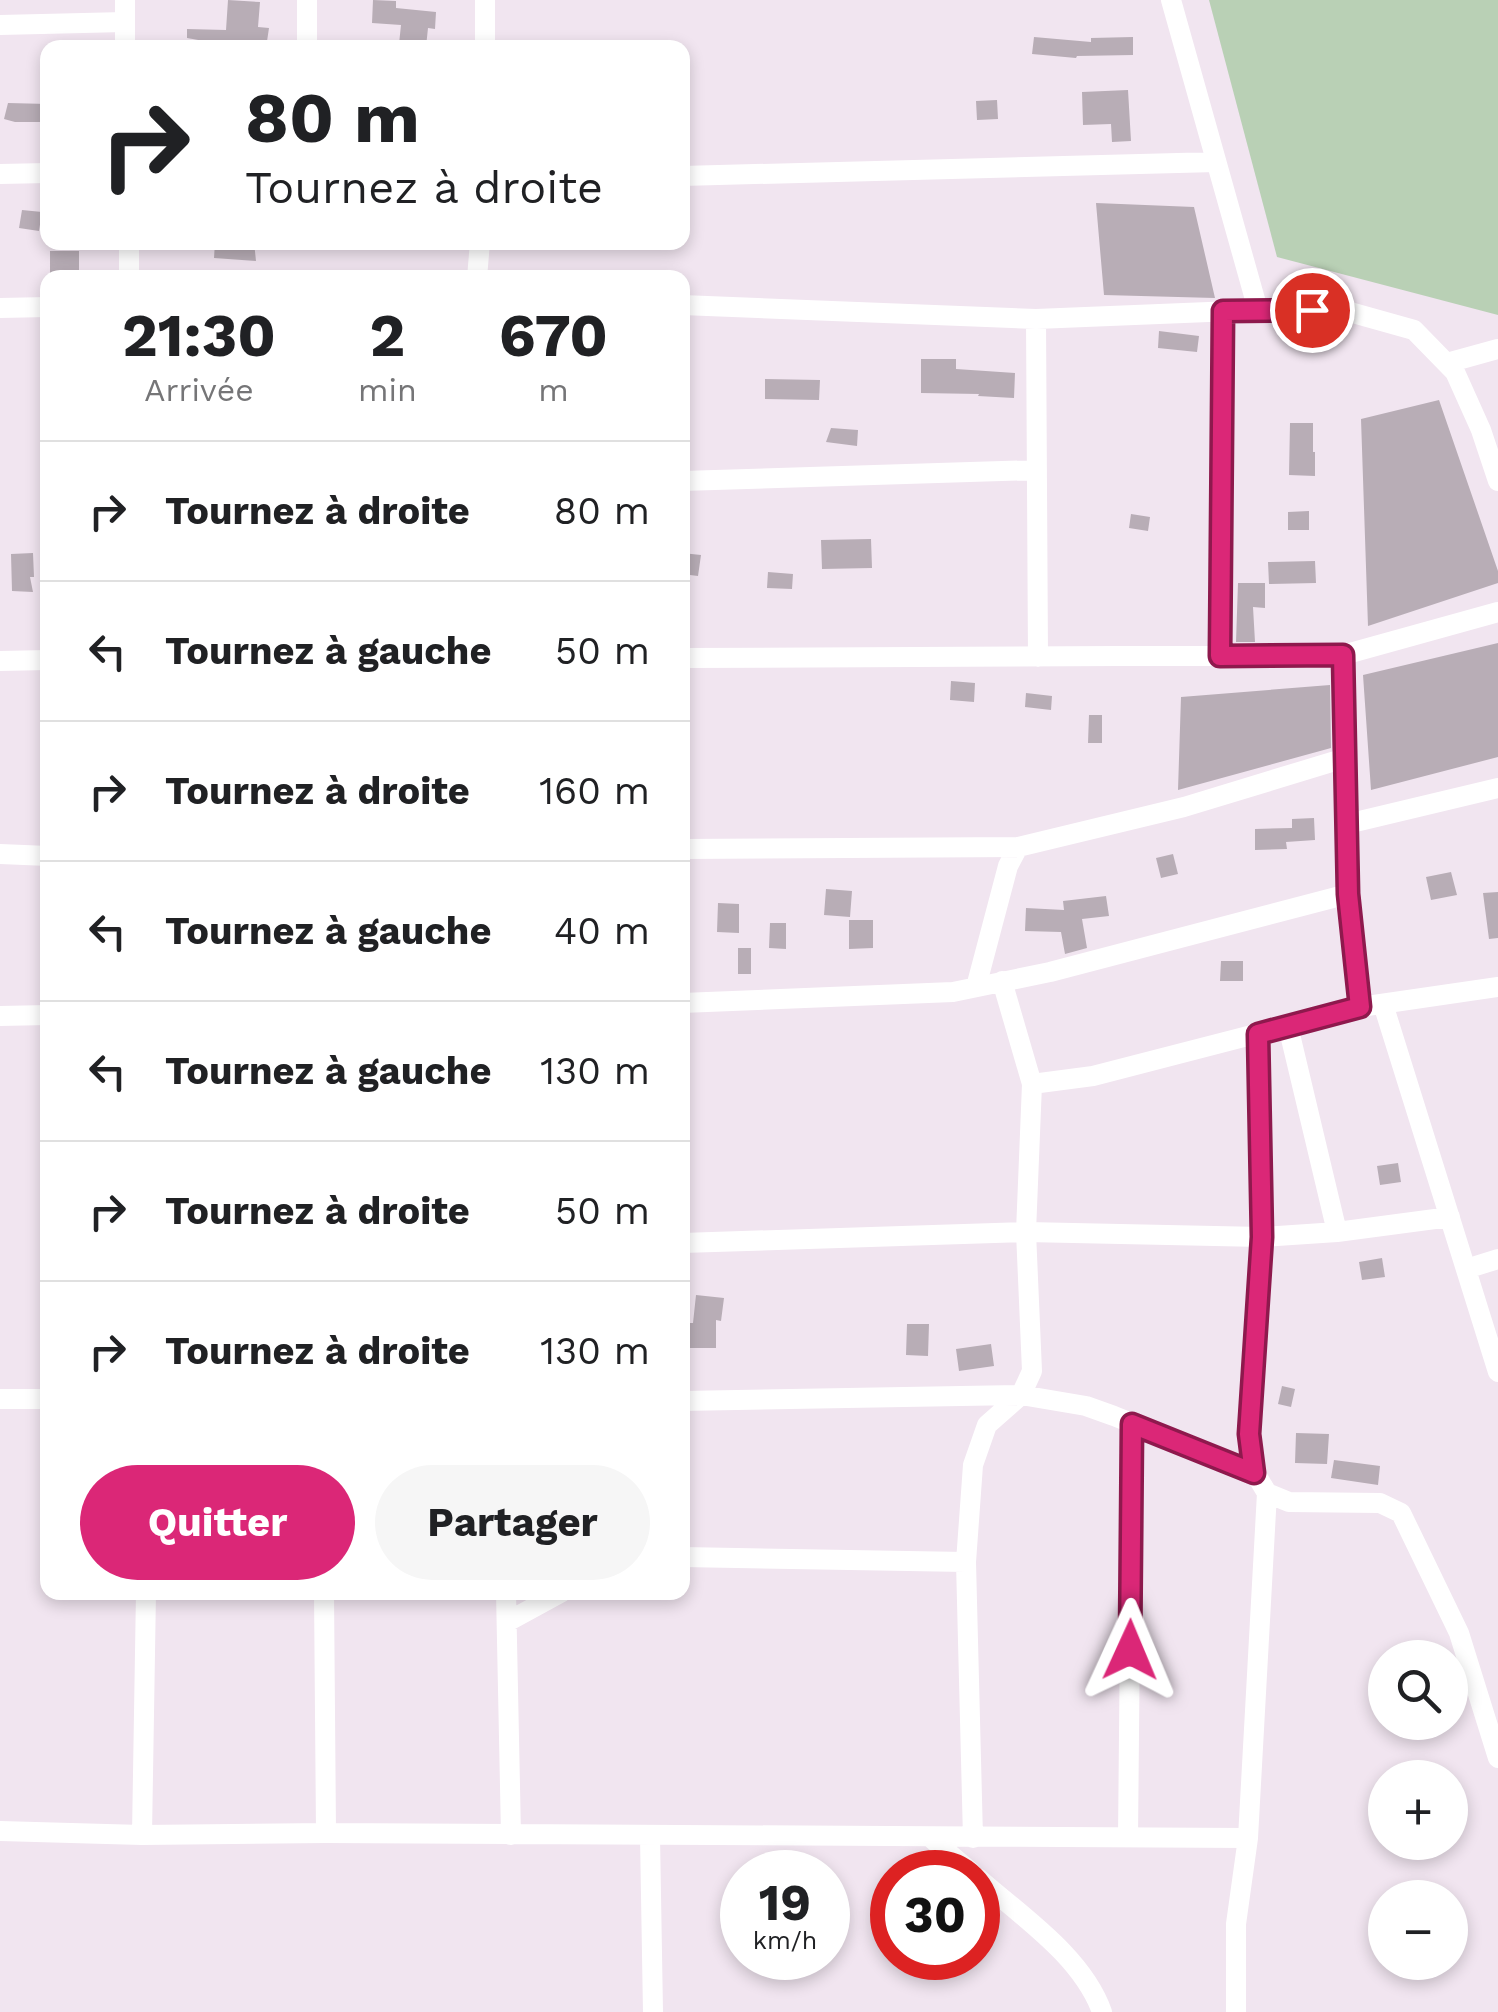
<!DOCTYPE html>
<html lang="fr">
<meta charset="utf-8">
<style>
body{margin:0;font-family:"Work Sans",sans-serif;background:#f6f6f6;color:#202124;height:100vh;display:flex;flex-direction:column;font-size:38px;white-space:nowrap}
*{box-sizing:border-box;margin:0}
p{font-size:32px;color:#757577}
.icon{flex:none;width:55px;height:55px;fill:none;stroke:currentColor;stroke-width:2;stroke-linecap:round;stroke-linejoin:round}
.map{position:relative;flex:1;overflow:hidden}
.sheet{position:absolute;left:40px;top:270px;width:650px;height:1330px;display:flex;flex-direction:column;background:#fff;border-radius:20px;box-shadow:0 5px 15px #0003}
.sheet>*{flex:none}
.top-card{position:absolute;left:40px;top:40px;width:650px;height:210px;border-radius:20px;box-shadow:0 5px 15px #0003;background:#fff;color:#202124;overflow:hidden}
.controls{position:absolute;left:1368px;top:1640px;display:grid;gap:20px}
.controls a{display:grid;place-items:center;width:100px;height:100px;border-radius:50%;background:#fff;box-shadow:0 5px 15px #0003;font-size:50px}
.speed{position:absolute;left:720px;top:1850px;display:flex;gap:20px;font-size:50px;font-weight:700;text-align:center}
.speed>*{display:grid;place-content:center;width:130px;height:130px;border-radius:50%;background:#fff;box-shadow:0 5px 15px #0003;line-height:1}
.speed small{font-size:25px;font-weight:400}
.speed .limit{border:15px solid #d22;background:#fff;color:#111}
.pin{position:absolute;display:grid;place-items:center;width:85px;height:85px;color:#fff;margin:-42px;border:5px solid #fff;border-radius:50%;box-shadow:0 2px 10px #0007}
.me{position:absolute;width:110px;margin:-55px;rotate:1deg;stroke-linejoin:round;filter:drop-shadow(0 0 8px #0008)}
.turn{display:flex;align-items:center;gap:35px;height:210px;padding:0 40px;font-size:45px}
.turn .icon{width:130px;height:130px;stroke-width:2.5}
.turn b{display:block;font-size:70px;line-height:85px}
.eta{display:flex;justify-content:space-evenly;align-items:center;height:170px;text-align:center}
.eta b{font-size:60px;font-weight:700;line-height:70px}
.primary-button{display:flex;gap:20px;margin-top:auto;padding:20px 40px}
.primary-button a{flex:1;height:115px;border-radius:60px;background:#db2777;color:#fff;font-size:40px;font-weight:700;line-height:115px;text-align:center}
.primary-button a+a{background:#f6f6f6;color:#202124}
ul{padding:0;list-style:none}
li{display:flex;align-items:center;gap:30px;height:140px;padding:0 40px;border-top:2px solid #e0e0e0}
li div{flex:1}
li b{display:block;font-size:38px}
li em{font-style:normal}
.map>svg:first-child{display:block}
</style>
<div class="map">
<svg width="1498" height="2012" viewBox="0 0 1498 2012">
<rect width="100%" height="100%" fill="#f1e5f0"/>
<path fill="#b9d0b5" d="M1209 0H1498V315L1277 257Z"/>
<path fill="#b8adb6" d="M228 0 260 2 258 27 269 28 266 48H243L187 38V29L226 30Z
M373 0 396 1V8L436 12 435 29 428 28 426 47 399 44 401 25 372 23Z
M1034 37 1091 42V38L1133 37V55L1077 56 1076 58 1032 54Z
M1128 90 1131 141 1112 142 1111 124 1083 125 1082 92Z
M997 100 998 119 977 120 976 101Z
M8 103 48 104V122H15L4 119Z
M1096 203 1194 207 1215 298 1104 295Z
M22 210 42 212 39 231 19 228Z
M215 242H254L256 261 214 258Z
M50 251H79V278H50Z
M1159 331 1199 336 1197 352 1158 348Z
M921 359H956V369L1015 373 1014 398 978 396 979 394 921 393Z
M765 379 820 380 819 400 765 399Z
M1439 400 1498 571V583L1368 626 1361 419Z
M1290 423H1313V452H1315V476L1289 475Z
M831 428 858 430 857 446 826 442Z
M1309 511V530H1288V512Z
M1131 514 1150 517 1148 531 1129 528Z
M871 539 872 568 822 569 821 540Z
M33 553 34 577H30L33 592 12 591 11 554Z
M682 553 701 555 698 576 682 574Z
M1315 561 1316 583 1269 584 1268 562Z
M768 572 793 574 792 589 767 588Z
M1238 583H1265V608L1253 607 1255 642H1236Z
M1498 643V757L1371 790 1363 675Z
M951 681 975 683 974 702 950 700Z
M1330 685 1331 748 1178 790 1181 697Z
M1026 693 1052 696 1051 710 1025 707Z
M1089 715H1102V743H1088Z
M1314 818 1315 840 1286 842 1287 849 1255 850V829L1292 828V819Z
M1173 854 1178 874 1161 878 1156 858Z
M1451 872 1457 895 1431 900 1426 877Z
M826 889 852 891 850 917 824 915Z
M1498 892V938L1489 939 1483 893Z
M1106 896 1109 916 1082 919 1087 948 1065 954 1061 932 1025 931 1026 908 1064 910 1063 901Z
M718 903 739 904V933L717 932Z
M849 920H873V948L849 949Z
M770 923H786V949L769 948Z
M738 948H751V974H738Z
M1221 961H1243V981H1220Z
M1398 1163 1401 1182 1380 1185 1377 1166Z
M1382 1258 1385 1277 1362 1280 1359 1262Z
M696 1295 724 1298 721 1321 716 1320V1348H689V1323H693Z
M907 1324H929L928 1356 906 1355Z
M991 1344 994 1366 959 1371 956 1349Z
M1282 1386 1295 1389 1291 1407 1278 1404Z
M1296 1433 1329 1434 1327 1464 1295 1463Z
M1334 1460 1380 1466 1378 1485 1331 1478Z"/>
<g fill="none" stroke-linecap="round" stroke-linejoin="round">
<path stroke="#fff" stroke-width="20" d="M125 0V48
M485 0V48
M1171 0 1258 310
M0 25 125 22
M307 48V0
M0 174 48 173
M682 176 1216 162
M129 242V278
M477 278 480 242
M682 305 1036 319 1258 310 1339 309 1414 330 1455 372 1481 430 1498 481
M0 308 48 307
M1036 319 1038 657
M1447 363 1498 349
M682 481 1037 470
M1343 655 1348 894 1360 1007
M1220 656 1223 311
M682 658 1343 655 1498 612
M0 661 48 660
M1347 824 1498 788
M682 849 1018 847
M0 854 48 856
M976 987 1008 866 1018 847 1184 807 1345 758
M682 1003 953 992 1050 972 1348 894
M1383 1004 1498 1372
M0 1016 48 1015
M1288 1026 1337 1232
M1258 1033 1262 1237 1249 1435 1255 1473 1267 1493 1289 1502 1380 1503 1401 1513 1459 1633 1498 1758
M1032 1084 1093 1076 1360 1007 1498 987
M682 1243 1026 1232 1262 1237 1337 1232 1450 1217
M1466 1269 1498 1259
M0 1399H48
M682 1401 1021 1395 1086 1406 1114 1416 1255 1473
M682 1557 966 1562
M324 1592 326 1833
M506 1592 511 1835
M507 1622 562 1592
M0 1831 142 1835 326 1833 1248 1838
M142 1835 146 1592
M650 1836 653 2012
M931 1838 971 1872
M973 1838 966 1562 973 1465 987 1425 1021 1395 1032 1371 1026 1232 1032 1084 1002 981
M1128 1838 1132 1424
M978 1878C1021 1916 1082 1956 1102 2012
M1236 2012V1924L1248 1838 1267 1493"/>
</g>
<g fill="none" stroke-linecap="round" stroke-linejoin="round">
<defs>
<path id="route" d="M1130 1650 1132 1424 1254 1473 1249 1434 1262 1237 1258 1034 1360 1007 1348 894 1343 655 1220 656 1223 311 1312 310"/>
</defs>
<use href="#route" stroke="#8e194d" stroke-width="25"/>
<use href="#route" stroke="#db2777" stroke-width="18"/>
</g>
</svg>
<div class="controls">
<a><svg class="icon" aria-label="search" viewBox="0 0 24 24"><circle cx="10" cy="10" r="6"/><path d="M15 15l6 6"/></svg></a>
<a>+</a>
<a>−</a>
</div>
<div class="speed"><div>19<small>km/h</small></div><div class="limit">30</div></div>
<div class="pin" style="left:1312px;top:310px;background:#d93025"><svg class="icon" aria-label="arrive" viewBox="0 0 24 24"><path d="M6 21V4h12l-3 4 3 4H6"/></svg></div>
<svg class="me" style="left:1130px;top:1650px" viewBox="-20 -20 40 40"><path d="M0-17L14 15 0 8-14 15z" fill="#db2777" stroke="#fff" stroke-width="4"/></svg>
<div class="top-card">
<div class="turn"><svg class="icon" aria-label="right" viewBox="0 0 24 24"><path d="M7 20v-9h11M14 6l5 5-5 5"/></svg><div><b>80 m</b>Tournez à droite</div></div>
</div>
<section class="sheet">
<div class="eta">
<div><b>21:30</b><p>Arrivée</p></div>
<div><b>2</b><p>min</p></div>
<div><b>670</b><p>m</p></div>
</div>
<ul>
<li><svg class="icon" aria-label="right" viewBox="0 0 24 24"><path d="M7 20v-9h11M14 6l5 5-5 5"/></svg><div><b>Tournez à droite</b></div><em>80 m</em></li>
<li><svg class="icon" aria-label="left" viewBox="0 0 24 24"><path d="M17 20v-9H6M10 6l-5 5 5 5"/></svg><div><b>Tournez à gauche</b></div><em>50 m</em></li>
<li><svg class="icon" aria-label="right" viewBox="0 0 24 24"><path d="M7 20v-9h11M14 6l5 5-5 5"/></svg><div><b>Tournez à droite</b></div><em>160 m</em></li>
<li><svg class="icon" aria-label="left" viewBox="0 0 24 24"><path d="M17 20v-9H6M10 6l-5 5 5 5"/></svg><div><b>Tournez à gauche</b></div><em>40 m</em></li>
<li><svg class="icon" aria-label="left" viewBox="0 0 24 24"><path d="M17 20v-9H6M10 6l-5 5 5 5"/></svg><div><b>Tournez à gauche</b></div><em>130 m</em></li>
<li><svg class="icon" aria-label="right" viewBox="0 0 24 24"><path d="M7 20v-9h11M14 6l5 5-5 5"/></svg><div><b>Tournez à droite</b></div><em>50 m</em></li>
<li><svg class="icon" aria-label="right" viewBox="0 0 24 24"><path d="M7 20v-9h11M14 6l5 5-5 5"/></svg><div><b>Tournez à droite</b></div><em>130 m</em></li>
</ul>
<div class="primary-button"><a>Quitter</a><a>Partager</a></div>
</section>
</div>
